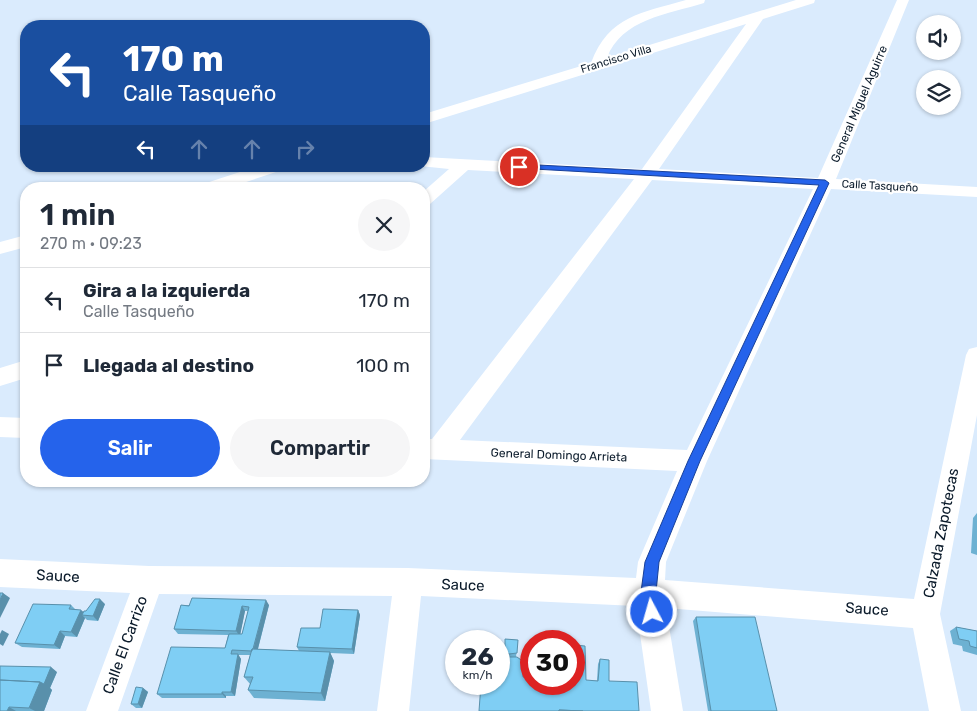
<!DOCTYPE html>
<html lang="es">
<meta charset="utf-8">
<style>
body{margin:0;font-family:Rubik,sans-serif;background:#f6f6f7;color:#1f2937;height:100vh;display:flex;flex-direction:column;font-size:19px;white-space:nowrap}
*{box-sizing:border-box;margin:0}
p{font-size:16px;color:#747a83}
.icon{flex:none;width:28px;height:28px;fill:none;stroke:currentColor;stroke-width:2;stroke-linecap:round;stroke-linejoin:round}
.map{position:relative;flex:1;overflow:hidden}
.drawer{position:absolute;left:20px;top:182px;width:410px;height:305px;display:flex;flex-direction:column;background:#fff;border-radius:20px;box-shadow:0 1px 4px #0004}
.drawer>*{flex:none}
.hud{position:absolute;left:20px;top:20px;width:410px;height:152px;border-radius:20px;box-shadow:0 1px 4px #0004;background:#1a4fa0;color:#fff;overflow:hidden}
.buttons{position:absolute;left:916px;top:15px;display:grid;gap:10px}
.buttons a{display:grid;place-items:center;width:45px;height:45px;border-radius:50%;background:#fff;box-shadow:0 1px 4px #0004;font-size:25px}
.speed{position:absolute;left:445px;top:630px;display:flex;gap:10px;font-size:25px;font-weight:700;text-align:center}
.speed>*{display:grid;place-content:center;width:65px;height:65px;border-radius:50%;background:#fff;box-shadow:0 1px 4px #0004;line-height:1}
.speed small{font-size:12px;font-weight:400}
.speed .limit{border:8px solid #d22;background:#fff;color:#111}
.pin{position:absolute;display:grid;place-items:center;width:42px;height:42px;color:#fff;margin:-21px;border:2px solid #fff;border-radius:50%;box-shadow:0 1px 5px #0007}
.me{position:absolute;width:55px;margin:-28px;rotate:354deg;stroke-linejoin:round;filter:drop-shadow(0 0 4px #0008)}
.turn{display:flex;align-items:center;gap:18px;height:105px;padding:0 20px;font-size:22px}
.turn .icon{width:65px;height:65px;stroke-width:2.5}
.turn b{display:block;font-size:35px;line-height:42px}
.lanes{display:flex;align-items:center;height:48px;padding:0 20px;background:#0003;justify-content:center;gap:25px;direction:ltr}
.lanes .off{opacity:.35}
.round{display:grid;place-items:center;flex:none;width:52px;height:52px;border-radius:26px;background:#f6f6f7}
.headline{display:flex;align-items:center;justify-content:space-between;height:85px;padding:0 20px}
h1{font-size:30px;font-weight:600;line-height:38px}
.action{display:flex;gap:10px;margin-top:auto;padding:10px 20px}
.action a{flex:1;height:58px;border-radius:30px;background:#2563eb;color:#fff;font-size:20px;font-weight:600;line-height:58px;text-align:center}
.action a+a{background:#f6f6f7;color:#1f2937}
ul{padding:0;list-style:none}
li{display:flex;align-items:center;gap:15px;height:65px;padding:0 20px;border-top:1px solid #e0e1e3}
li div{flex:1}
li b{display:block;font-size:19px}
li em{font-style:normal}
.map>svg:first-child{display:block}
</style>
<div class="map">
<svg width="977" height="711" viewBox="0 0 977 711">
<rect width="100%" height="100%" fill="#daebfd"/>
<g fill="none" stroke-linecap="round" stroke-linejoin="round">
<path fill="#fff" fill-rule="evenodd" d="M686 0H705L704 3C669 14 621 19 607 58L796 0H815L814 3 763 19 659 169 818 178 897 0H909L836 179 977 187V197L831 189 707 461 666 562 665 580 914 599 966 355 969 349 977 347V415L940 614 961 711H929L913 628 666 608 683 711H651L636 606 421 596 409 711H377L392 596 159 594 118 711H86L130 593 0 587V559L149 566 408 568 636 578 638 562 677 471 424 459V439H432L634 179 468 170 430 204 424 206V191L449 169 420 166H424V157L642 169 746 24 424 124V114L591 63C609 15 642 13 686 0ZM652 180 813 189 687 450 460 440Z
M258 166H285L282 170 225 189H197L200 185Z
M26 235V247L0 254V242Z
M26 360V378L0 386V368Z
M0 417 26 418V438L0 437Z"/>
</g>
<path fill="#6db1d2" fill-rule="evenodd" d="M977 513V555L971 553 973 518Z
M105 604 98 621 87 620 85 618 77 637 65 636 60 649 22 647 15 643 71 605 75 609 83 612Z
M181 605H269L258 649 299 651 297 647 320 628 358 610 360 615 354 654 330 653 334 661 325 701 254 698 248 690 250 684 244 677 250 655H238L241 659 235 696H226V698H162L157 694 225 648 228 635 178 634 174 629ZM245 611H248L242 634H240Z
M696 617 777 711H708L693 621Z
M956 627 977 631V655L963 651 962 646 953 644 950 631Z
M505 639 518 640 516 657 523 677 597 681 598 664 600 659 609 681 504 678 507 657 505 656Z
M57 672 50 688 52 690 44 711H0Z
M143 688 148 692 142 708H136L131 704Z"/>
<path fill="#5990ab" d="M3 593 10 598 0 618V600Z
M100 599 105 604 98 621 93 616Z
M266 600 269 605 256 656 253 651Z
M242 606 245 611 240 636 236 631Z
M81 610 87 615H82L85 618 77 637 71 632Z
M358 610 360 615 354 654 352 649Z
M2 630 9 634 3 646 0 644V634Z
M60 631 65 636 60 649 54 645Z
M330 652 334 661 325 701 321 693Z
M238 654 241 659 235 696 231 692Z
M51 667 57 672 50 688 52 690 44 711H35L29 708 40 682Z
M143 688 148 692 142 708 138 704Z
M222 692 226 696V698L222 694Z
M9 707 16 711H7Z"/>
<path fill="#7fcef4" stroke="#5990ab" d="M0 593H3L0 600Z
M192 598 266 600 253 649H252V651L232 650 231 654H238L231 692H222V694H157L171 647 225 648 229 634H242L249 607 242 606 236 631 174 629 181 605 189 606Z
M95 599H100L93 616 82 615 84 611H86Z
M33 604 71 605 69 609 81 610 71 632 60 631 54 645 15 643Z
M323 609 358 610 352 649 297 647 301 628H320Z
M696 617H755L777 711H711Z
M956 627 977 631V648L970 646 969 641 959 639Z
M505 639 518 640 517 653 509 654 505 651Z
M574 645 585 646 586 680 598 681 600 659 609 660V681L637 682 639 711H583L559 710V711H479L481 684H499V678H504L505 657H517L524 662 523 677 531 678V684H574Z
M252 649 330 652 321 693 248 690 253 677H244Z
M0 666 51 667 44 684 40 682 0 680Z
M0 680 40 682 29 708 9 707 7 711H0Z
M136 687 143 688 138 704H131Z
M559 710 583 711H559Z"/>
<path fill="#2563eb" stroke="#184099" d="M519 164 825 180 829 183 700 461 659 562 656 592 659 612 657 617 652 620 646 617 641 592 645 562 688 461 819 185 516 168V165Z"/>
<g text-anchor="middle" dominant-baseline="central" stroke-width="4.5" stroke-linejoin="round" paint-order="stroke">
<g font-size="11" fill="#0a1a2a" stroke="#fff">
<text transform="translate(616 59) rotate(-17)">Francisco Villa</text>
<text transform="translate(880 186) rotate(3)">Calle Tasqueño</text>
</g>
<g font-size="12" fill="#0a1a2a" stroke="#fff">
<text transform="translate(859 104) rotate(-67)">General Miguel Aguirre</text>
<text transform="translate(559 455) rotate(2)">General Domingo Arrieta</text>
</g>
<g font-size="15" fill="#0a1a2a" stroke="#fff">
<text transform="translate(941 533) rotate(-79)">Calzada Zapotecas</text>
<text transform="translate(58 576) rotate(3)">Sauce</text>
<text transform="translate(463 585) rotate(2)">Sauce</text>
<text transform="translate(867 609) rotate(4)">Sauce</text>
<text transform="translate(125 645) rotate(-70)">Calle El Carrizo</text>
</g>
</g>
</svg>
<div class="buttons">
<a><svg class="icon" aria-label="sound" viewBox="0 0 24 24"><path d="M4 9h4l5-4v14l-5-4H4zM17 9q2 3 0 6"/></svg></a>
<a><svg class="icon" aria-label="layers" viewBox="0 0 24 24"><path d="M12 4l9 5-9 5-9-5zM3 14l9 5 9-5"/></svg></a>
</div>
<div class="speed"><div>26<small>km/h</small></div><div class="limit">30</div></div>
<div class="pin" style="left:519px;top:167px;background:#d93025"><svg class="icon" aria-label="arrive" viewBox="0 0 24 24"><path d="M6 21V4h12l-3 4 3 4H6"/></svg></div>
<svg class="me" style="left:652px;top:612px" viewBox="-20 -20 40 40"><circle r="17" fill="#2563eb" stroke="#fff" stroke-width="3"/><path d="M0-11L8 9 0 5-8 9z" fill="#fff"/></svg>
<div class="hud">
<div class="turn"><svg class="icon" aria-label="left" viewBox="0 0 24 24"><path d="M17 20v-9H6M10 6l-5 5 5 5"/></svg><div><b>170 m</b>Calle Tasqueño</div></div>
<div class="lanes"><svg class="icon" aria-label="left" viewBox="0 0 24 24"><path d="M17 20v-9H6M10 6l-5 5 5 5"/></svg><svg class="icon off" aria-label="ahead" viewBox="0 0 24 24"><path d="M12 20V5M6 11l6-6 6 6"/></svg><svg class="icon off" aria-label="ahead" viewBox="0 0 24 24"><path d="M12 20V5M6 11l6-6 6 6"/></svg><svg class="icon off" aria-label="right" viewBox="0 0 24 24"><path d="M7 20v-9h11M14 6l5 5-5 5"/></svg></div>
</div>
<section class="drawer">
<div class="headline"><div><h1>1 min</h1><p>270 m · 09:23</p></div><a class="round"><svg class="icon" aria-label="close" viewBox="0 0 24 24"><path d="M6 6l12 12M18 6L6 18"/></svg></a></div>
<ul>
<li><svg class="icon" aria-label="left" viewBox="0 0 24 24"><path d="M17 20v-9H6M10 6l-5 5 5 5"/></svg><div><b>Gira a la izquierda</b><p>Calle Tasqueño</p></div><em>170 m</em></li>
<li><svg class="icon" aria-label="arrive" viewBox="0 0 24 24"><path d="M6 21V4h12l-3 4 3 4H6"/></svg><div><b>Llegada al destino</b></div><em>100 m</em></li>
</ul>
<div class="action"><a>Salir</a><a>Compartir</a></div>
</section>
</div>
